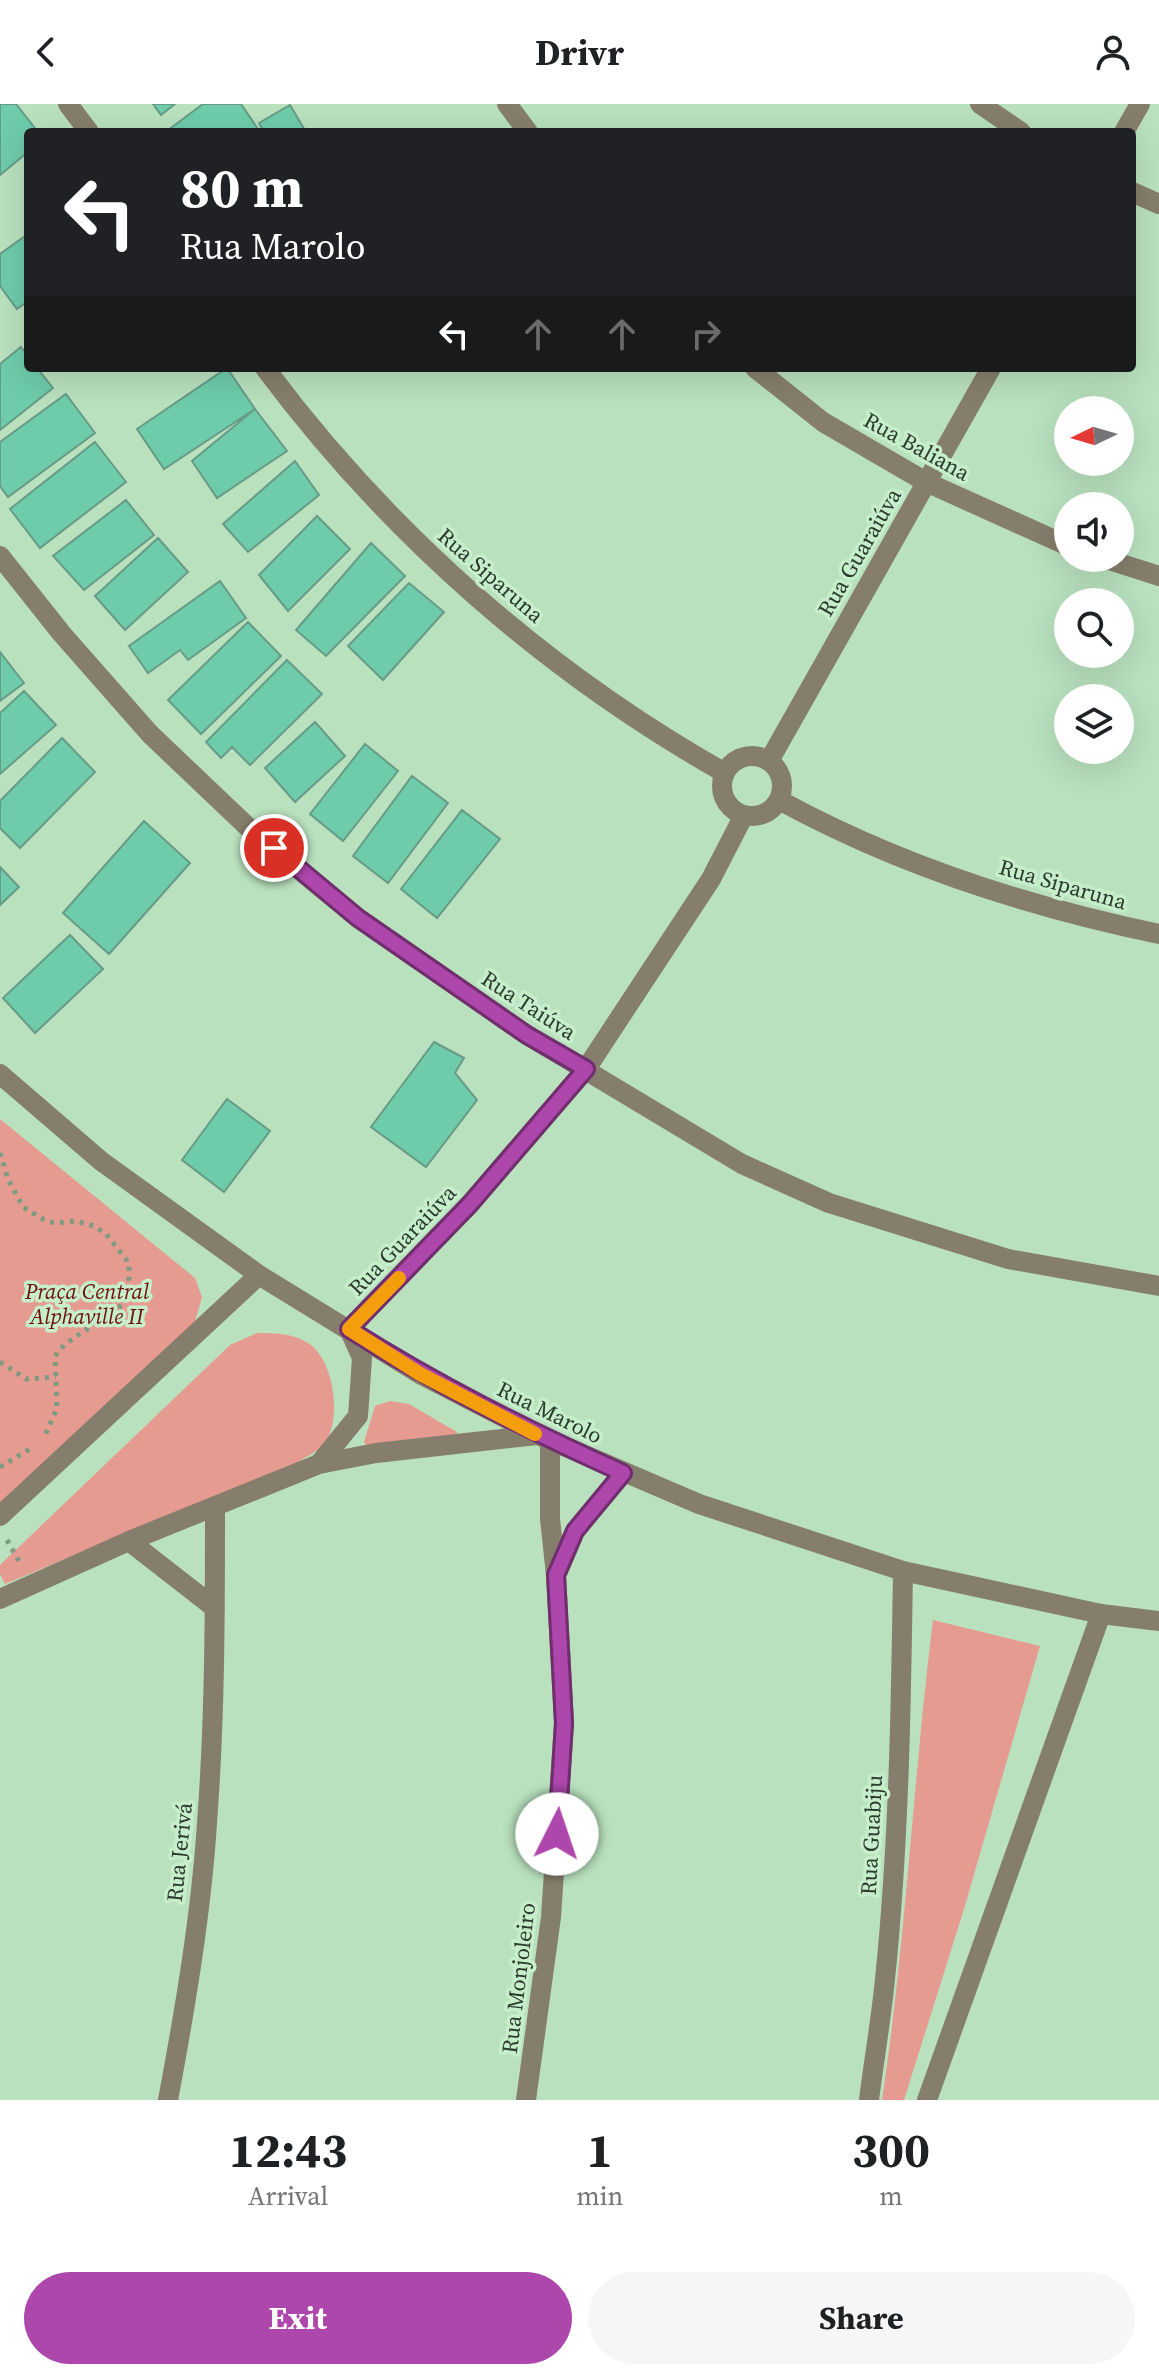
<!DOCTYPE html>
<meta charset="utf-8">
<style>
body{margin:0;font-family:"Source Serif 4",serif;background:#f6f6f6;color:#202124;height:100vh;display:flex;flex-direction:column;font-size:30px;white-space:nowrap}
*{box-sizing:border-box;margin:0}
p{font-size:26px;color:#757577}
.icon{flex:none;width:44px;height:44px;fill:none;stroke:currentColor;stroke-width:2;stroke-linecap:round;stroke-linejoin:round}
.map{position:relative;height:1996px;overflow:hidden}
.sheet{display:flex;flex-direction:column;background:#fff;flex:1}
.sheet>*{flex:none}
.banner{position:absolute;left:24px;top:24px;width:1112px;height:244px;border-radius:8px;box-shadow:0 8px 32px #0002;background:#202124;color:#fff;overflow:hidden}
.needle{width:52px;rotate:265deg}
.buttons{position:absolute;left:1054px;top:292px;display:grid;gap:16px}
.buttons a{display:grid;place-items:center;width:80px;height:80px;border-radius:50%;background:#fff;box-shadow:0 8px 32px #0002;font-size:40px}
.pin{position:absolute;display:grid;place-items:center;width:68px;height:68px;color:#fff;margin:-34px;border:4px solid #fff;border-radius:50%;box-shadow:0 2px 8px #0007}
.me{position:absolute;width:88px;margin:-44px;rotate:4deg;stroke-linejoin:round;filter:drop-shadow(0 0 6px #0008)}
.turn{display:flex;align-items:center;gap:28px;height:168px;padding:0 24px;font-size:36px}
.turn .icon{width:104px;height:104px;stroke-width:2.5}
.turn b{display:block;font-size:56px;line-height:68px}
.lanes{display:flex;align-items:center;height:76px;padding:0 24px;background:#0003;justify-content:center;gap:40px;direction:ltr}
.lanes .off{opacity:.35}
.eta{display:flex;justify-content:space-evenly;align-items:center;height:136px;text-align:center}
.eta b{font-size:48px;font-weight:700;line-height:56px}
.cta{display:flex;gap:16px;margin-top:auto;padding:16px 24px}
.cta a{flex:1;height:92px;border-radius:48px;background:#ae47ab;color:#fff;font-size:32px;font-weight:700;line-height:92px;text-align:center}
.cta a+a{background:#f6f6f6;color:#202124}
header{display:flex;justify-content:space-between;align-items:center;height:104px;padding:0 24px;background:#fff;font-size:36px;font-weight:700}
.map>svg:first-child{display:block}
</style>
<header><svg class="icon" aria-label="back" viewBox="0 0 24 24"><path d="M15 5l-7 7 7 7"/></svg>Drivr<svg class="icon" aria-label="person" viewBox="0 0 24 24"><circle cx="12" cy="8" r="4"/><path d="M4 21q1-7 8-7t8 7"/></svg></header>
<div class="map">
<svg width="1159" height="1996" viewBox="0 0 1159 1996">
<rect width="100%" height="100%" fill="#b9e1be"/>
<path fill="#e69b90" d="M0 1015 195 1174 202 1193 195 1218 0 1400Z
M257 1229C276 1229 294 1229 311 1241 334 1259 342 1315 325 1339 320 1346 307 1352 300 1357L5 1480 0 1470V1461L230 1241Z
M390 1297 409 1300 457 1328V1334L370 1346 364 1338 375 1302Z
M933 1516 1040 1542 964 1805 904 1996H882C906 1837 913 1676 933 1516Z"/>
<path fill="#6eccab" stroke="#679b87" stroke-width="2" d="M0 0H16L38 28H28V48L0 71Z
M153 0H175L161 11Z
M203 0H241L260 28H170L168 26Z
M290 1 306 28H264L259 19Z
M28 130V197L17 205 0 182V150Z
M21 243 28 252V264H37L53 284 0 326V260Z
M227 264 255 305 164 365 137 325Z
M66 290 95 329 8 393 0 382V338Z
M255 305 287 347 217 394 192 357Z
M95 338 126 378 40 444 10 405Z
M295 357 319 391 248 448 223 420Z
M126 396 154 431 84 486 53 452Z
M317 412 350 445 288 507 259 471Z
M158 434 188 468 125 526 95 492Z
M371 439 405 472 326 552 296 526Z
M220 477 246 514 188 556 180 546 148 569 129 542Z
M409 479 444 508 383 576 348 542Z
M248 518 281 552 201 630 168 596Z
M0 548 24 579 0 597Z
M287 556 322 590 250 661 232 643 221 654 206 638Z
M24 587 56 621 0 670V609Z
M315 618 345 652 295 698 265 664Z
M62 634 95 668 20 744 0 724V697Z
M365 640 398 667 343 737 310 710Z
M412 672 448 699 388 779 353 752Z
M462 706 500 735 437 814 401 785Z
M144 717 190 759 109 850 63 809Z
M0 763 19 783 0 801Z
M70 831 103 865 35 929 3 894Z
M434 938 464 954 455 969 477 996 426 1063 371 1023Z
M227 995 270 1027 224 1088 182 1056Z"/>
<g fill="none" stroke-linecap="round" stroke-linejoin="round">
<path stroke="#7e9b81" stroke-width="5" stroke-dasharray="4 6" stroke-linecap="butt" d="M0 1049 8 1075 23 1103 46 1117 56 1119 75 1117 94 1122 106 1130 129 1159V1179L122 1201 64 1241 55 1252 57 1304 44 1334
M0 1258 26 1275 56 1273
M0 1363 33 1343
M7 1436 20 1459"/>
<path stroke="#867e6c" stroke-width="20" d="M68 0 89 28
M507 0 528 28
M980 0 1021 28
M1124 28 1140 0
M1132 88 1159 100
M265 264C388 429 546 568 725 669
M755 264 823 318 926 378 1068 442
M0 452 62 530 150 630 252 727 358 814 527 931 742 1060 829 1099 1008 1155 1159 1182
M1103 454 1159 472
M722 682a30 30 0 1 1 60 0a30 30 0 1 1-60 0Z
M769 657 991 264
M779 696C896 760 1029 803 1159 830
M0 970 101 1057 259 1171 420 1270 538 1331 699 1400 903 1467 1101 1510 1159 1517
M319 1360 376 1349 537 1331
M0 1412 259 1171
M129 1437 215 1504
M558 1467 575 1427 623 1369
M0 1495 129 1437 319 1360 358 1312 362 1254 349 1225 470 1100 586 965 711 775 744 711
M168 1996C185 1905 201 1811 207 1719 215 1613 215 1508 215 1402
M526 1996 551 1813 564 1619 556 1471 550 1415V1337
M869 1996C874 1956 881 1916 885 1875 899 1740 901 1603 903 1467
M927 1996 1101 1510"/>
</g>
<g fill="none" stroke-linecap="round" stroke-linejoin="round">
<defs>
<path id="route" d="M274 744 358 814 527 931 586 965 470 1100 349 1225C437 1281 528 1326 623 1369L575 1427 556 1471 564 1619 557 1730"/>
</defs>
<use href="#route" stroke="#712e6f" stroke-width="20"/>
<use href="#route" stroke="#ae47ab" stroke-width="14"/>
<path stroke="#f59e0b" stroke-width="14" d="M399 1174 349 1225 420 1270 535 1330"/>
</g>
<g text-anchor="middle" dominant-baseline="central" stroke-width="7" stroke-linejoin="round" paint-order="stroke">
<g font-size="22" fill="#2c3b2e" stroke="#c6eecb">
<text transform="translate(917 342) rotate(29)">Rua Baliana</text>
<text transform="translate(859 448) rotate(-60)">Rua Guaraiúva</text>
<text transform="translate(491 471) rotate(41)">Rua Siparuna</text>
<text transform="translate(1063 780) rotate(16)">Rua Siparuna</text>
<text transform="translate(529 901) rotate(33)">Rua Taiúva</text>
<text transform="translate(402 1136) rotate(-46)">Rua Guaraiúva</text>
<text transform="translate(550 1308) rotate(26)">Rua Marolo</text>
<text transform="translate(871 1731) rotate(-87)">Rua Guabiju</text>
<text transform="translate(179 1748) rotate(-84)">Rua Jerivá</text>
<text transform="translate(518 1874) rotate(-83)">Rua Monjoleiro</text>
</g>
<g font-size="22" font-style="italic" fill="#710f0b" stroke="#c6eecb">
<text x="87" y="1187">Praça Central<tspan x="87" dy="25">Alphaville II</tspan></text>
</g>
</g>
</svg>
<div class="buttons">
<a><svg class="needle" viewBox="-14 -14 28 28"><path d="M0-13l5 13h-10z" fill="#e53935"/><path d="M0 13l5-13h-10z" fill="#757577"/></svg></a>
<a><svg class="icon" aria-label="sound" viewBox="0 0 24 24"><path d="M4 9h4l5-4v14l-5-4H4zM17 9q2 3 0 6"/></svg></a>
<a><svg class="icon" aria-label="search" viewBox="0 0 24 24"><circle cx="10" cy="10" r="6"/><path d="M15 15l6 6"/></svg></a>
<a><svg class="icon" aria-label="layers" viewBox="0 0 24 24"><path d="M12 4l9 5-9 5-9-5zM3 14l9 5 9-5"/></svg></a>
</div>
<div class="pin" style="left:274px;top:744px;background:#d93025"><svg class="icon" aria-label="arrive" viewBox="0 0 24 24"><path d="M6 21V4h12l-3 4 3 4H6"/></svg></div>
<svg class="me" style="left:557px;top:1730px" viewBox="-20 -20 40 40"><circle r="19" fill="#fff"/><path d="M0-13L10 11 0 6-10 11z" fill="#ae47ab"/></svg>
<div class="banner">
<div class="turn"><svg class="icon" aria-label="left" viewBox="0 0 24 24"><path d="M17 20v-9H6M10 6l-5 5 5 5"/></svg><div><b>80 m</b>Rua Marolo</div></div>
<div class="lanes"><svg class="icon" aria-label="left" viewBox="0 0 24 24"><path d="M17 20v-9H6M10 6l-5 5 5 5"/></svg><svg class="icon off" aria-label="ahead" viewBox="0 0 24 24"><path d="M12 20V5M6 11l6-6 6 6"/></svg><svg class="icon off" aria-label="ahead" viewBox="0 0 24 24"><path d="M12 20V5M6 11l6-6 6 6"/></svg><svg class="icon off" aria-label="right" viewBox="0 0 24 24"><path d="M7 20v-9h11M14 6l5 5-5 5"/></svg></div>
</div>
</div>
<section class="sheet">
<div class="eta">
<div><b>12:43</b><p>Arrival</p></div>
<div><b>1</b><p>min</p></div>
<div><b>300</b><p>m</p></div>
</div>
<div class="cta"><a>Exit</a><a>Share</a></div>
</section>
